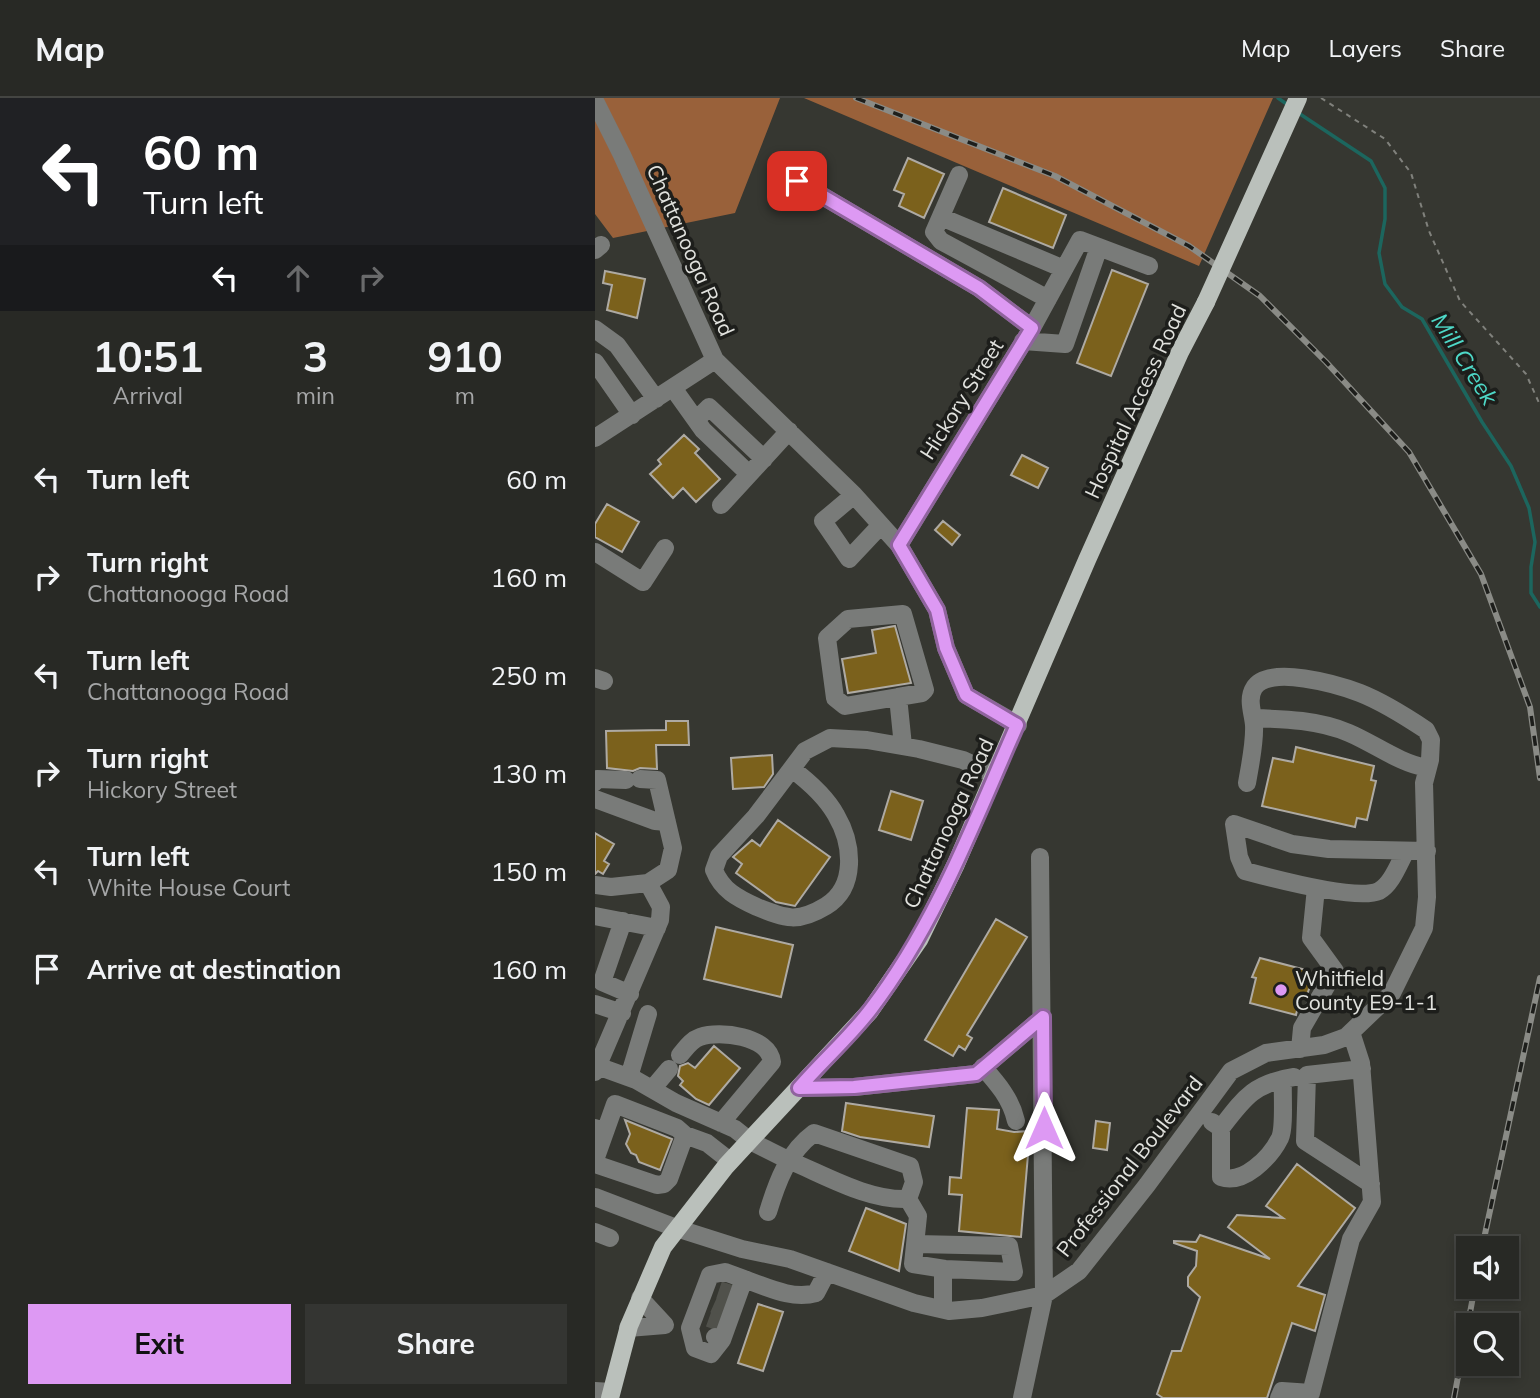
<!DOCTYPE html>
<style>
body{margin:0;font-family:Mulish,sans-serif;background:#343532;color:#f1f3f6;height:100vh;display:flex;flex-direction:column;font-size:26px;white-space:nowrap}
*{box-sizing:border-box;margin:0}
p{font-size:23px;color:#a5a6a7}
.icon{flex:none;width:38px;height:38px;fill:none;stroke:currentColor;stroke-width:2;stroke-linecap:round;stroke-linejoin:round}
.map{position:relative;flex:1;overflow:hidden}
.side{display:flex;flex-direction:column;background:#282925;width:595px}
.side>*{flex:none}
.hud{background:#202124;color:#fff;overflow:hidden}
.buttons{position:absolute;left:861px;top:1138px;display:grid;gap:14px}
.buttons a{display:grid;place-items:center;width:63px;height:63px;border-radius:0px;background:#282925;box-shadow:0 4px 10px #0003,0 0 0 2px #444542;font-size:35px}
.pin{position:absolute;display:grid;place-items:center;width:60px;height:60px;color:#fff;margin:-30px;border-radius:14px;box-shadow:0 4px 10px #0006}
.me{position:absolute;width:77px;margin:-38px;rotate:0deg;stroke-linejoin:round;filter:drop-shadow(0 0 5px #0008)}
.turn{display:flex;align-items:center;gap:24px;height:147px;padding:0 28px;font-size:32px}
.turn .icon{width:91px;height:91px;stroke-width:2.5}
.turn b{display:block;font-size:49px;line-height:60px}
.lanes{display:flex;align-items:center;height:66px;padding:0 28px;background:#0003;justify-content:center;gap:35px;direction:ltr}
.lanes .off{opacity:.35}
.eta{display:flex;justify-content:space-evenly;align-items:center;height:119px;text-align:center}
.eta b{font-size:42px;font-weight:700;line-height:49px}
.button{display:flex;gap:14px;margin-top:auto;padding:14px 28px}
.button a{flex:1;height:80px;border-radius:0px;background:#dd99f3;color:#111;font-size:28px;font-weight:700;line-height:80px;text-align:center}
.button a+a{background:#343532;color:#f1f3f6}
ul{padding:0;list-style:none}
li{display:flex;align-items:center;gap:21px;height:98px;padding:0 28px}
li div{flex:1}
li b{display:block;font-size:26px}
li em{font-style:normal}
header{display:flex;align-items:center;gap:42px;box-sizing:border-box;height:98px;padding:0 35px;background:#282925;border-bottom:2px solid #444542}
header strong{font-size:33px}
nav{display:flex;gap:38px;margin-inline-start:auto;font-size:24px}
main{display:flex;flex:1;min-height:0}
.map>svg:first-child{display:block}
</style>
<header>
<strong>Map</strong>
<nav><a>Map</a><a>Layers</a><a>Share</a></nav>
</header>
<main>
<section class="side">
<div class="hud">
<div class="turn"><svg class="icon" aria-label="left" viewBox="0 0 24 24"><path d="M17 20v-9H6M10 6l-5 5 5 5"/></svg><div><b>60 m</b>Turn left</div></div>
<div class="lanes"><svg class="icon" aria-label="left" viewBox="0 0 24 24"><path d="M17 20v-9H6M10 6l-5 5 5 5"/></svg><svg class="icon off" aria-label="ahead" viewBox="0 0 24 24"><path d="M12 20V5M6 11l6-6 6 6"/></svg><svg class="icon off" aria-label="right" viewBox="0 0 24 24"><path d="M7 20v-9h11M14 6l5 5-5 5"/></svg></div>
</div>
<div class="eta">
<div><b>10:51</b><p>Arrival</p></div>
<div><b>3</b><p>min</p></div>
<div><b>910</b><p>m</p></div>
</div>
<ul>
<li><svg class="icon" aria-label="left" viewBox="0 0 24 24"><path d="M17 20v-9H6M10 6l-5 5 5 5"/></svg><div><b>Turn left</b></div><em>60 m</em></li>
<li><svg class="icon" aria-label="right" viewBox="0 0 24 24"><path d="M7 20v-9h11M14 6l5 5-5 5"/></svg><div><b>Turn right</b><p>Chattanooga Road</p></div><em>160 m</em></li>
<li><svg class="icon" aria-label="left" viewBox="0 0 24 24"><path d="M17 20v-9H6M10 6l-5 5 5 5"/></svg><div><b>Turn left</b><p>Chattanooga Road</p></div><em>250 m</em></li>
<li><svg class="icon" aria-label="right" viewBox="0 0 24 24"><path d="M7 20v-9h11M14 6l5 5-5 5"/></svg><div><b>Turn right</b><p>Hickory Street</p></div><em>130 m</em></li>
<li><svg class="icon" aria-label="left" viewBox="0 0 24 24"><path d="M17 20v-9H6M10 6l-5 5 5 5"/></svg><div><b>Turn left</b><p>White House Court</p></div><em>150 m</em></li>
<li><svg class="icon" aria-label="arrive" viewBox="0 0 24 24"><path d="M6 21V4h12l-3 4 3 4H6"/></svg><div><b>Arrive at destination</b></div><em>160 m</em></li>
</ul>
<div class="button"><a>Exit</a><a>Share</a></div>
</section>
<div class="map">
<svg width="945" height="1300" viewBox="0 0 945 1300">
<rect width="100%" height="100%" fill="#363731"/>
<path fill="#99613a" d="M0 0H185L140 115 18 140 0 116Z
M209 0H678L604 168Z"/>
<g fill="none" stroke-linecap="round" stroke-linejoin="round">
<path stroke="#1c665e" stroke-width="3.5" d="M683 0 693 7
M702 14 776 63 790 90V121L784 155 790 186 807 209 827 221 887 324 916 368 934 410 940 444 936 469V495L945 509"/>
</g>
<path fill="#7b611c" stroke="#aeaaa3" stroke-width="2" d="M313 60 349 76 329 120 304 108 309 96 299 92Z
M408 90 471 117 458 150 394 124Z
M517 172 553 186 516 278 482 265Z
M10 173 50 181 42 220 12 212 17 187 8 185Z
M89 337 104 351 100 355 125 381 101 404 88 390 78 400 55 376 66 366 63 362Z
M427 357 453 370 443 390 416 377Z
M12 406 44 424 27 454 0 439V426Z
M348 423 365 437 357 447 340 432Z
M300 528 316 585 253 595 247 561 281 555 277 532Z
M71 623H93L94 647H61L62 671 45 670 38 673 12 670 11 633 71 632Z
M701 649 779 668 776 682 781 683 772 722 762 720 760 729 667 708 678 660 698 664Z
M177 657 178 676 169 689 138 691 136 660Z
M296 693 328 703 316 742 284 732Z
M183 722 235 759 200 808 181 804 141 775 147 766 138 759 157 742 165 748Z
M0 735 19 746 9 763 14 766 8 776 3 773 0 776Z
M401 821 432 839 372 937 377 940 370 952 364 948 358 958 330 942Z
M121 829 198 847 186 899 109 881Z
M665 860 711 872 709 883 716 885 711 900 705 899 701 917 655 905 661 880 657 879Z
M119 948 145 970 114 1007 101 1001 85 987 88 983 83 978 85 968 93 965 100 970Z
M251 1005 339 1018 334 1049 265 1039 247 1033Z
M372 1010 404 1012 402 1031 419 1034 435 1033 426 1139 364 1133 367 1097 354 1096 355 1079 366 1080Z
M30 1022 77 1041 65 1072 44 1064 41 1057 36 1055 31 1046 35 1036Z
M501 1023 515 1025 512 1052 498 1050Z
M702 1066 760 1110 703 1188 730 1197 720 1233 697 1225 672 1300H568L562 1296 577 1253H586L605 1199 593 1188V1179L601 1168 602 1153 579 1145V1143L601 1144 605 1137 675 1161 633 1129 642 1117 688 1120 671 1108Z
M271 1110 311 1126 304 1173 254 1153Z
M163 1206 188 1214 168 1273 143 1265Z"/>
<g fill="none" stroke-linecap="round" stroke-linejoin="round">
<path stroke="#50514b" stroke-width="18" stroke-dasharray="18 9" stroke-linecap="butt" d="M124 1192 136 1196
M119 1206 130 1211
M114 1220 125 1224"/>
<path stroke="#80817c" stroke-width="2" stroke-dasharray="5 5" stroke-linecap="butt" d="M726 0 790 41 816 75 834 133 865 203 931 276 945 307"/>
<path stroke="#797b79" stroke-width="18" d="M0 3 27 57 120 262 259 397 304 447 342 512 351 550 371 597 423 627
M364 77 339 134 346 143 453 201
M202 83 384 190 437 230
M346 119 469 171
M0 152 6 147
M0 231 22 247 61 301
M428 243 470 246 504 149
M0 264 37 317
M78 290 108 332 154 376
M101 322 114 309 169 361
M0 340 120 262
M259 397 228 423 254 461 286 427
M126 407 194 333
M304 447 437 230 485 142 554 168
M0 454 48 484 70 450
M0 580 9 583
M303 599 250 608 240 600 232 540 253 521 308 516 330 592 327 595 303 599 308 648
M658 620C690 621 724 622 754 635 780 646 804 665 832 670
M197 671C213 683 231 699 241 717 258 746 262 789 231 808 203 825 191 821 162 809 142 800 127 792 119 772L124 758 161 718 210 653 235 640 272 642 324 651 368 662 400 677
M0 684 2 681 31 682
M0 701 60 723 72 724
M811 753C804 765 797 786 784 793 762 803 676 780 650 773L644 759 639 726 697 746 734 751 832 753
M0 787 16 789 53 785 73 772 78 750 62 682 45 681
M0 818 62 830
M28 823 7 884 35 896
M0 906 27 915
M705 951 707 930 740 873 716 840 721 790
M85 957C91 950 96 942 105 939 125 932 174 938 177 964L126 1025
M2 968 41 982 81 1005 140 1031 155 1043 193 1062C230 1077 273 1103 313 1101L319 1084 315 1068 219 1035C193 1054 182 1084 173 1114
M388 969C403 986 416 1001 421 1023
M767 971 712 977 710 1043 776 1086
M0 974 65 822 66 809 53 785
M34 979 53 916
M58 990 74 971
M204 990 259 989 381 976 448 919
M617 1024 626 1030C649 1000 659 985 699 979
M0 1030 10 1034 0 1062
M626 1030V1079C648 1087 675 1060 685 1040 690 1029 687 995 688 981
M10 1034 20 1006 82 1030 90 1037
M0 1066 62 1087 69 1086 74 1081 90 1037 112 1045 135 1063
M0 1099 81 1130 147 1151 195 1161 319 1205 354 1213 387 1210 449 1197 484 1173 552 1087 636 973 671 955 729 947 751 939 797 895 829 830 832 799 829 685 835 662 836 642 831 632C810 618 788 604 765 595 744 587 673 566 659 590 652 601 658 615 659 627 660 645 655 667 652 685
M313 1101 323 1118 318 1166 350 1171 419 1174 414 1148 321 1146
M0 1134 15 1140
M348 1211V1171
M33 1230 70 1227 45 1200
M120 1239 127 1242 149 1181C172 1189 197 1202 221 1195L232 1174
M127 1242 116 1256 100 1250 95 1230 115 1177 130 1174 149 1181
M0 1293 16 1294
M427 1300 449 1197 445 759
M684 1300 687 1293 716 1295 756 1141 777 1104 766 965 756 934"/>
<path stroke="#bac0bb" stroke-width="18" d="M15 1300 34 1228 68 1149 131 1068 275 913 324 842 361 766 492 462 585 254 611 204"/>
<defs>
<path id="rail" d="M261 0 460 78 594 148 665 198 731 264 814 354 886 476 935 609 945 680
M887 1150 945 880
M859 1300 880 1188"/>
</defs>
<use href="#rail" stroke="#8a8b86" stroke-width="6"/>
<use href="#rail" stroke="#1d1e1b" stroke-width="3.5" stroke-dasharray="10" stroke-linecap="butt"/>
<path stroke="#bac0bb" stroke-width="18" d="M611 204 703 0"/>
</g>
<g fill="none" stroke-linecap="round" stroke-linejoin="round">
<defs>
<path id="route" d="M202 83 384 190 437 230 304 447 342 512 351 550 371 597 422 627C379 724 341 826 276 911 255 939 227 963 204 990L259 989 381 976 448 919 449 1030"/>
</defs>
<use href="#route" stroke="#90639e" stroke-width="18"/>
<use href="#route" stroke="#dd99f3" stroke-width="12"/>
</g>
<circle fill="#dd99f3" stroke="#1d1e1b" stroke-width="2.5" cx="686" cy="892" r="7"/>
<g text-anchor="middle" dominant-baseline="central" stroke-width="7" stroke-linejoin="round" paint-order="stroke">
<g font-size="21" fill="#e1e2de" stroke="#1d1e1b">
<text transform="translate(96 152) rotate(66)">Chattanooga Road</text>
<text transform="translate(366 301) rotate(-58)">Hickory Street</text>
<text transform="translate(540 303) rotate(-65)">Hospital Access Road</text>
<text transform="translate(353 725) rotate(-65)">Chattanooga Road</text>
<text transform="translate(534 1068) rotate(-52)">Professional Boulevard</text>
</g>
<g font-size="21" fill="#e1e2de" stroke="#1d1e1b" text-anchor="start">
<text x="700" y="880">Whitfield<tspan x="700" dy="24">County E9-1-1</tspan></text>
</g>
<g font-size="23" font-style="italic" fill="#4ed8c7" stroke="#1d1e1b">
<text transform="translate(870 261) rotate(58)">Mill Creek</text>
</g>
</g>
</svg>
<div class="buttons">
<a><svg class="icon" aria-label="sound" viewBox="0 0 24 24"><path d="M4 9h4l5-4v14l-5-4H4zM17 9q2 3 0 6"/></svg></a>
<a><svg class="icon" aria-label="search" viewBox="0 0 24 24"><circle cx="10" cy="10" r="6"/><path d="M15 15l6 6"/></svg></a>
</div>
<div class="pin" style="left:202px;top:83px;background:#d93025"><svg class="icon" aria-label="arrive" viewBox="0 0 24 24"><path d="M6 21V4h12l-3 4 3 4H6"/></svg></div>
<svg class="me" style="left:449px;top:1030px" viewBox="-20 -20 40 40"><path d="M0-17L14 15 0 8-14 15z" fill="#dd99f3" stroke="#fff" stroke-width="4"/></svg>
</div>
</main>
